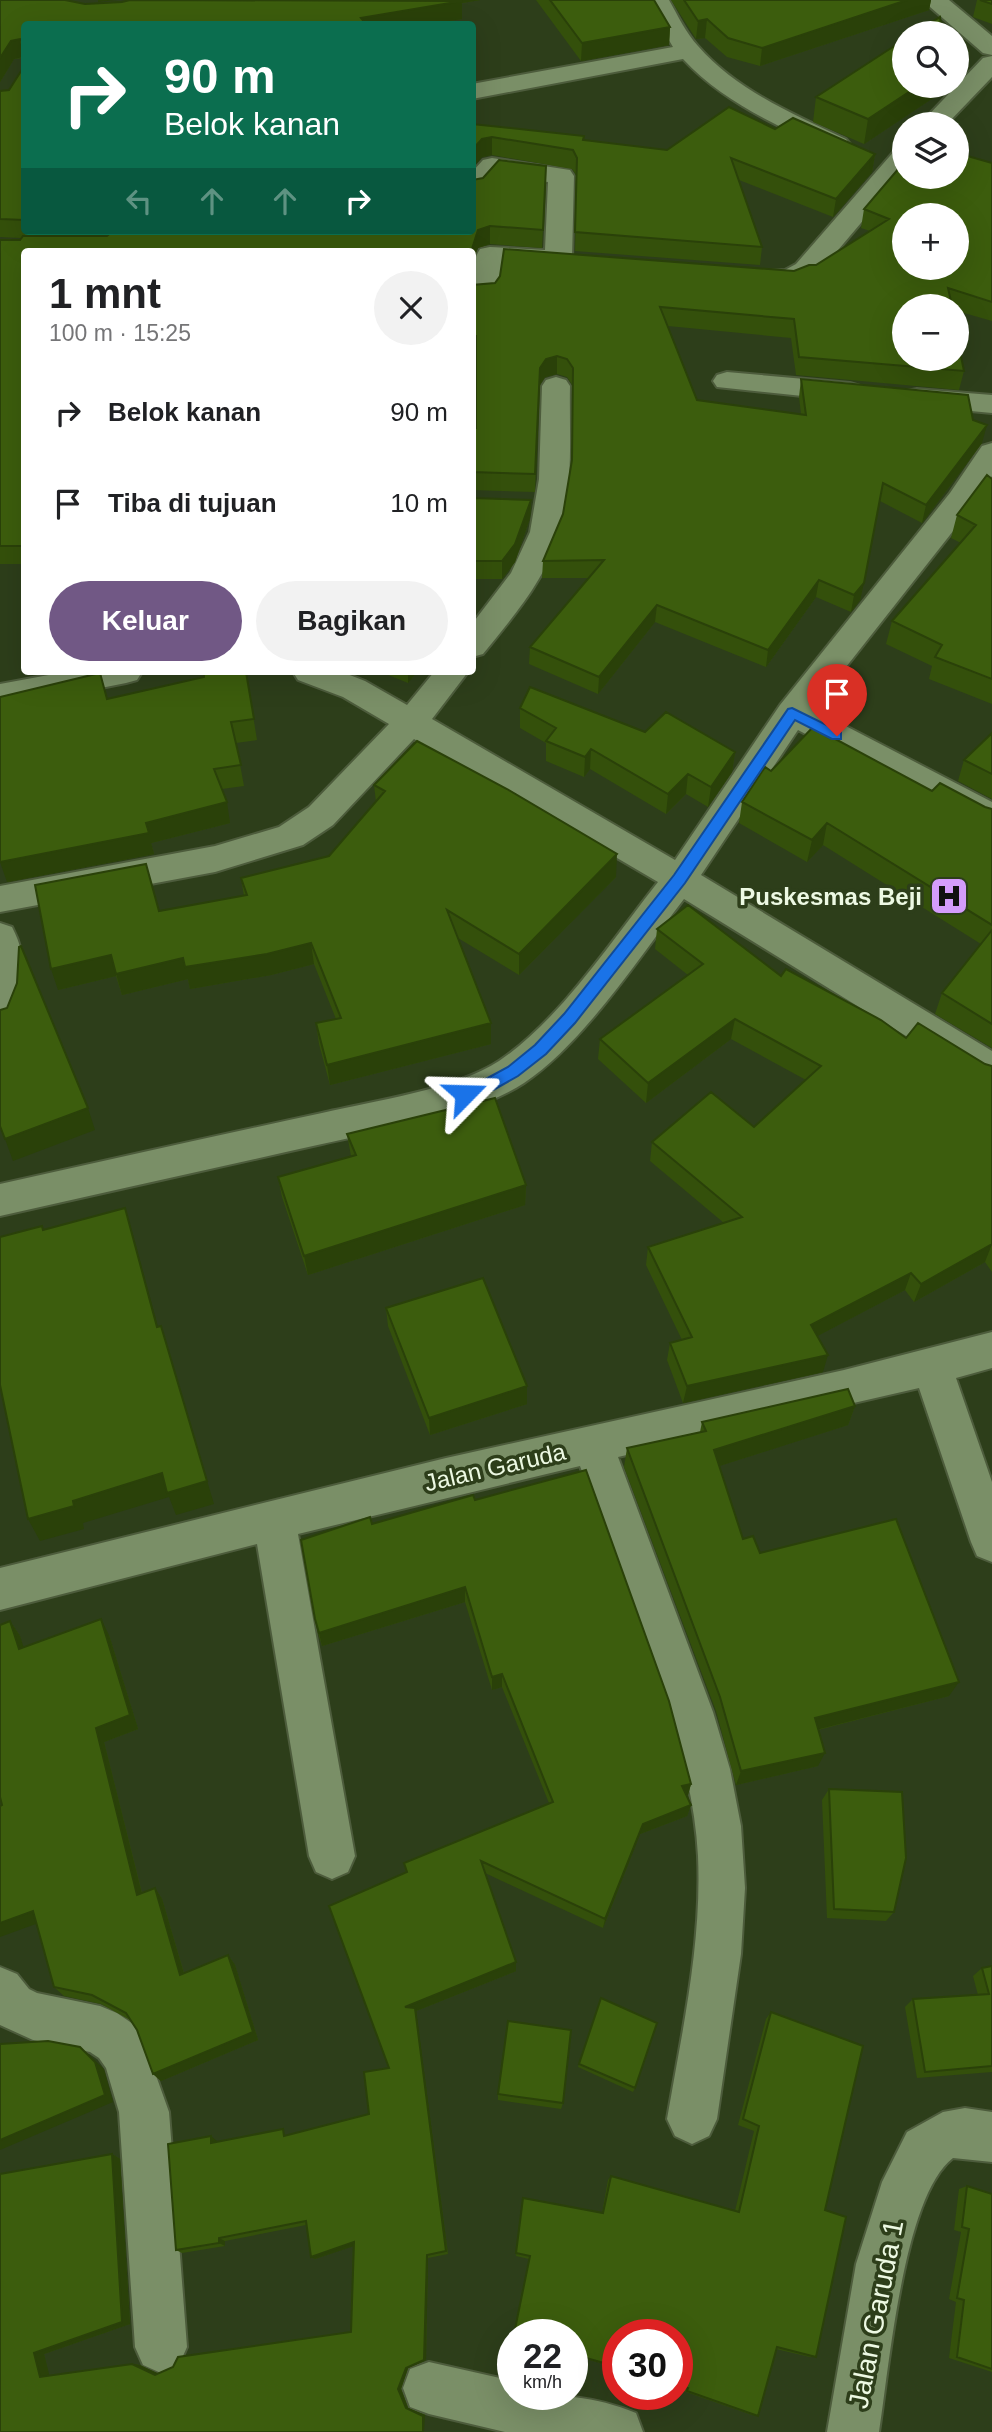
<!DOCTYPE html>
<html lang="id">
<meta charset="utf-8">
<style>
body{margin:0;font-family:Arial,sans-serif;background:#f2f2f2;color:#202124;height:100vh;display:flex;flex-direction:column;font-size:26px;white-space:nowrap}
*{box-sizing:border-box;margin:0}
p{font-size:23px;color:#757577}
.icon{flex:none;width:38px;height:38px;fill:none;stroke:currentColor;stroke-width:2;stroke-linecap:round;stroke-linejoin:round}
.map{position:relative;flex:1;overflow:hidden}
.sheet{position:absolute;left:21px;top:248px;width:455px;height:427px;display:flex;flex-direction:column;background:#fff;border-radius:7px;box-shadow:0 7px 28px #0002}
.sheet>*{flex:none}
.hud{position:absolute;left:21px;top:21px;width:455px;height:214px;border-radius:7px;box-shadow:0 7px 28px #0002;background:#0b6e4f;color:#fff;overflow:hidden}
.fabs{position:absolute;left:892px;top:21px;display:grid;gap:14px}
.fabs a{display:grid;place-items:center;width:77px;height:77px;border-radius:50%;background:#fff;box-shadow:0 7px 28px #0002;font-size:35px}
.speed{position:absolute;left:497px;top:2319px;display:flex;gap:14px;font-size:35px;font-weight:700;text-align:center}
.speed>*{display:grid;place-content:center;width:91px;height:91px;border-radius:50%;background:#fff;box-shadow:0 7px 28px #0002;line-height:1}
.speed small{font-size:18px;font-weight:400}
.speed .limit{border:10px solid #d22;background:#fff;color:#111}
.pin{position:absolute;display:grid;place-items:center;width:60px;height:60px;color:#fff;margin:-72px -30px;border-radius:50% 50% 50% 0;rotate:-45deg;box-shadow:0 0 7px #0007}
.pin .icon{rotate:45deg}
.me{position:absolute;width:77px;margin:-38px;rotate:68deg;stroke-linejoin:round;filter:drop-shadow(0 0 5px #0008)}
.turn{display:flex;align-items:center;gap:24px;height:147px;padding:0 28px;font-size:32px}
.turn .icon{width:91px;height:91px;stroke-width:2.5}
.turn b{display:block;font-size:49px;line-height:60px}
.lanes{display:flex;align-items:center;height:66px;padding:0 28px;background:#0003;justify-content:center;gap:35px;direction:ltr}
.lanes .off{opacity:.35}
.round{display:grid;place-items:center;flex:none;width:74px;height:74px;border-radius:37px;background:#f2f2f2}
.headline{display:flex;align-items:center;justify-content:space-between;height:119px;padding:0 28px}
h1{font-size:42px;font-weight:700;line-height:52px}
.primary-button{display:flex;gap:14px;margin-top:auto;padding:14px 28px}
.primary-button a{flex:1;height:80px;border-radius:42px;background:#715885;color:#fff;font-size:28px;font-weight:700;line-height:80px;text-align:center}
.primary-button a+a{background:#f2f2f2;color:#202124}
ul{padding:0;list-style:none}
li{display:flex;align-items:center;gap:21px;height:91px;padding:0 28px}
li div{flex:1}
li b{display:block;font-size:26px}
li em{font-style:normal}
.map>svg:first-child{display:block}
</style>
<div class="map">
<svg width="992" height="2432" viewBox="0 0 992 2432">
<rect width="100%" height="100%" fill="#2d3e1a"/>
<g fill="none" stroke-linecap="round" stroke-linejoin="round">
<defs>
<path id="minor" d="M645 0H669C678 16 686 33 698 46 736 90 795 115 846 139L850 144 846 149 837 152 828 149C777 126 722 101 683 59L472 99V84L673 47Z
M922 0H949L992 36V55L983 53Z
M992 56V77L947 124H920L983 58Z
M905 146V171L816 276 790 287 754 284 750 278 754 272 785 270 796 264 896 149Z
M492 158 570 170 574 176 572 259 568 265 554 267 502 264 497 294 493 300 472 301C472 285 470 264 480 249L490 247 545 250 548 182 498 175 481 195 472 197V172L483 160Z
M727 372 850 383 860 386 864 392 860 398 850 401 717 387 713 381 717 375Z
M556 377 566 380 570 386C569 434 574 485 560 531 547 578 513 617 483 654L472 657V624L511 573 530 532 539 479 542 386 546 380Z
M917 389 992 395V413L907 405 903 398 907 391Z
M992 443V476L972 507 813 709 992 802V830L980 826 798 730 701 875 992 1051V1085L979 1081 684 899C640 956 584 1043 524 1083 472 1117 383 1130 322 1144 215 1168 107 1192 0 1216V1184C107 1160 215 1136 322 1113 373 1101 457 1089 499 1061 560 1020 612 940 658 882L414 739 333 825 303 845 215 872 0 912V886L215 846 279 827 309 807 389 724 343 697 298 680 293 672H342L365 681 407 705 434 672H468L432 719 675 860 780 705 950 493 982 446Z
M65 672H142L137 680 126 683 0 708V684Z
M0 923 12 927C29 959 29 999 13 1030L0 1035Z
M992 1332V1368L956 1378 992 1482V1562L977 1556 971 1542 919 1388 618 1457 713 1712 730 1769 741 1826 745 1888 741 1954 717 2119 709 2136 692 2144 675 2136 667 2119C682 2032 702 1944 698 1856 694 1778 666 1703 640 1630 620 1576 600 1520 580 1466L298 1534 355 1856 348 1872 332 1879 316 1872 309 1856 257 1544 0 1610V1568L446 1458 844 1370Z
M0 1967 17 1974 29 1989 37 1993 100 2006 117 2013 133 2024 143 2039 169 2112 187 2347 179 2365 161 2373 143 2365 135 2347 119 2112 106 2068 99 2058 90 2052 33 2040 0 2025Z
M965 2108 992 2112V2162L953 2158C903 2196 889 2370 879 2432H827L856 2264 882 2182 907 2132 943 2112Z
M429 2362 513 2381V2394C556 2394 595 2396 636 2413L643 2432H505L429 2414 410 2407 403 2388 410 2369Z"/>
</defs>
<use href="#minor" stroke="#4d5c3c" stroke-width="4"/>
<use href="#minor" fill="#7a8f67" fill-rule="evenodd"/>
</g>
<path fill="#34500b" d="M0 0 68 1 85 4 122 2 130 0H480L462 3V19L430 24H24V231H472L546 166 542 248 490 244 478 248 24 252V564H0V240H20L21 238 0 237V91L9 90 23 68V58L14 59 0 82Z
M536 0H654L670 27 669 45 581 61Z
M671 0H931L929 10 760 66 727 57 705 38 696 39Z
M977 0H992V24L973 17Z
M942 92 864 144 813 122 816 97Z
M472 124 584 140 667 150 775 129 875 154 872 172 833 217 739 180 762 247 760 265 575 251 577 176 572 169 492 155 482 157Z
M992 163V321L957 311V306H905L964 371 959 390 796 375 791 338 668 326 697 400 801 414 799 397 801 379 973 420 982 443 922 523 880 501 860 600 851 612 816 597 766 667 655 622 598 694 529 664 530 647 588 578H542L543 561 563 514 572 463 573 386 567 377 557 374 545 377 539 386 535 492 472 490V428H476V354H472V285L794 271 816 265 870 231 861 228 864 209Z
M992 479V704L929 679 932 666 886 644 892 621 961 543 951 538 957 515Z
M472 498 531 500 530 518 515 562 502 579H472Z
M246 672 257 740 236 743 244 786 222 789 230 823 151 843 154 854 7 882 107 699Z
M381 672H417L408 683Z
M520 708 735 752 732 772 708 807 686 794 666 814 590 769 584 777 546 761V743L520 728Z
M992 733V799L958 781 964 760Z
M771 771 932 791 992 809V1048L935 1014 942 993 981 944 823 845 807 862 739 823 742 802Z
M374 785 616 877 519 975 458 938 491 1023V1044L330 1085 319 1044 316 1023 336 1019 314 964 271 975 190 989 188 979 122 995 116 976 58 990 159 911 244 896 241 878 329 856 376 802Z
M657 929 781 976 906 1038 992 1066V1272L985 1262 914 1302 905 1290 817 1336 823 1372 683 1403 667 1360 670 1343 682 1340 646 1265 648 1247 724 1223 650 1161 652 1142 754 1127 806 1080 731 1039 646 1103 598 1059 600 1039 688 975 655 949Z
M347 1134 526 1185 525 1205 308 1275 282 1197 278 1177 351 1156Z
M386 1308 527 1386V1404L430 1435 388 1326Z
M855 1406 848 1425 719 1466 743 1539 949 1696 818 1730V1766L736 1785 716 1711 624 1467 627 1448 700 1432 702 1422Z
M475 1500 691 1784 688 1795 687 1796 691 1805 687 1816 640 1834 603 1928 485 1873 516 1971 416 2011 448 2254 428 2258 426 2360 408 2368 401 2389 408 2408 425 2415 0 2432 112 2154 120 2159 130 2324 44 2354 49 2376 132 2364 140 2365 158 2374 351 2332 353 2246 315 2259 311 2257 306 2225 225 2241V2246L182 2253 176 2250 217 2141V2142L287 2135 369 2114 389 2068 406 1873 404 1863 549 1803 502 1687 492 1690 465 1602 322 1646 318 1633 315 1619 372 1524Z
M10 1621 20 1636 23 1647 109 1635 138 1729 104 1742 142 1893 155 1888 162 1899 184 1973 228 1955 235 1965 258 2040 161 2081 153 2074 137 2030 130 2020 101 2004 64 1996 54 1987 37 1924 2 1805Z
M829 1789 894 1912 886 1921 827 1918 822 1800Z
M992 1966V2072L917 2078 905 2007 913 1999 978 1995 973 1976 982 1968Z
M601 1998 635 2088 633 2092 578 2067Z
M771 2012 825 2210 816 2357H810L776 2349 758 2416 752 2415 683 2391 684 2388 677 2386V2334H618V2368L572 2355V2334L529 2259 516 2256 523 2198 602 2213 608 2180 611 2176 735 2211 754 2131 738 2125 766 2019Z
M498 2094 563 2103 561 2109 498 2100Z
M967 2186 992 2194V2372L949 2358 956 2302 949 2299 961 2232 954 2230 959 2189Z"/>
<path fill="#2a4109" d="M98 0H117L98 2Z
M454 0H480L462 3V19L430 24H362L361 18Z
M907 0H931L929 10 760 66 762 48Z
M707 19 705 38 696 39 698 21Z
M670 27 669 45 581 61 582 43Z
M20 39 23 57 14 59 0 82V58L11 41Z
M918 86H943L942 92 864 144 868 119Z
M492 137V155L482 157 472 169V150L482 139Z
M875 154 872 172 833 217 836 199Z
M490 226V244L478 248 472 265V252H471L478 230Z
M557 356V374L545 377 539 386 535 492 540 368 546 359Z
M987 425 982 443 922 523 926 505Z
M531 500 530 518 515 562 502 579V561Z
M819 580 816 597 766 667 768 650Z
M864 583 860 600 851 612 854 595Z
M657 605 655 622 598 694 599 677Z
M408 672H417L408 683Z
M591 749 590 769 584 777 585 757Z
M735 752 732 772 708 807 711 787Z
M688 774 686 794 666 814 668 794Z
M227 802 230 823 151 843 154 854 7 882 0 862Z
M827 823 823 845 807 862 812 840Z
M617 854 616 877 519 975V954Z
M311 943 314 964 271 975 190 989 188 979 122 995 116 974 183 958Z
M111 955 116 976 58 990 51 969Z
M735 1019 731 1039 646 1103 648 1083Z
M491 1023V1044L330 1085 327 1065Z
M88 1108 95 1130 13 1161 5 1139Z
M526 1185 525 1205 308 1275 304 1256Z
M125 1208 133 1235 165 1353 157 1327Z
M992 1244 985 1262 914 1302 921 1284Z
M911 1273 905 1290 806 1342 811 1325Z
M161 1326 214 1504 176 1515 169 1497 83 1523 84 1529 40 1541 28 1519Z
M828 1355 823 1372 683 1403 687 1386Z
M527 1386V1404L430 1435 429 1418Z
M855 1406 848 1425 710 1469 714 1450Z
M465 1587V1602L322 1646 319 1633Z
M101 1619 109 1635 138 1729 104 1742 145 1906 137 1895 96 1728Z
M10 1621 20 1636 29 1664 19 1649Z
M502 1674V1687L492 1690V1677Z
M959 1682 949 1696 808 1732 815 1718Z
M825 1753 818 1766 736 1785 741 1771Z
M691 1784 688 1795 679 1797 682 1786Z
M691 1805 687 1816 640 1834 603 1928 605 1919 643 1824Z
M155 1888 162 1899 187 1984 180 1975Z
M33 1911 44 1921 0 1937V1923Z
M228 1955 235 1965 258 2040 161 2081 153 2074Z
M516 1962V1971L416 2011 448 2254 405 2007Z
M80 2047 104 2069 113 2102 0 2150V2140Z
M211 2136 217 2141V2148L211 2143Z
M112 2154 120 2159 130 2324 44 2354 50 2378 40 2377 34 2353Z
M219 2238 225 2241V2246L219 2243Z
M354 2242 357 2245 315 2259 311 2257Z
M427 2255 428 2258 426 2360 408 2368 401 2389 408 2408 425 2415 424 2432H423L406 2408 398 2389Z
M132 2364 140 2365 162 2375H155Z"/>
<path fill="#3c5d0d" stroke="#2a4109" stroke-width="2" fill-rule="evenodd" d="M0 0H65L85 4 122 2 130 0 462 1 361 18 366 24H24V220L0 219V91L9 90 23 68V42L20 39 11 41 0 58Z
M550 0H654L670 27 582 43Z
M684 0H907L762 48 728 38 707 19 698 21Z
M980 0H992V4Z
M940 17 942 33H914Z
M905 39V86H918L868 119 816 97Z
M729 107 775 129 793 118 875 154 836 199 731 158 762 247 575 232 577 158 573 150 492 137 482 139 472 150V124L584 136 583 140 667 150Z
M957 153 992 163V302L948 288 952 306H905V359H957V337L964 371 799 357 794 319 660 307 697 400 806 415 801 379 968 395 973 420 987 425 926 505 883 483 864 583 854 595 819 580 768 650 657 605 599 677 530 647 604 560 543 561 563 514 572 460 573 368 567 359 557 356 546 359 540 368 535 474 472 472V428H476V336H472V285L495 283 500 276 504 249 794 271 809 265H816L889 219 864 209 905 161V177H957ZM905 215H957V268H905Z
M499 160 546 166 543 230 490 226 478 230 471 252H24V546H0V240H20L23 236H107L109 234 107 231H472V180L483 178Z
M987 475 992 479V679L935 657 942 645 892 621 976 525 957 515Z
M472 498 531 500 515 544 502 561H472Z
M204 672H246L254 719 231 722 241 765 214 769 227 802 146 823 149 833 0 862V697L100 673 107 699 204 677Z
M530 687 645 732 666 712 735 752 711 787 688 774 668 794 591 749 585 757 546 741 556 728 520 708Z
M813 727 932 791 940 783 985 807 992 809V925L827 823 812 840 742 802 765 767 771 771Z
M992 733V774L964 760Z
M417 741 507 789 617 854 519 954 447 910 491 1023 327 1065 316 1023 341 1018 311 943 267 954 185 967 183 958 116 974 111 955 51 969 35 885 146 864 159 911 247 895 241 878 329 856 385 791 374 785Z
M688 905 781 976 786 969 881 1020 906 1038 918 1023 985 1064 992 1066V1244L921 1284 911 1273 811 1325 828 1355 687 1386 670 1343 692 1337 648 1247 742 1217 652 1142 711 1092 754 1127 821 1066 735 1019 648 1083 600 1039 703 964 657 929Z
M992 930V1024L942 993Z
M21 946 88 1108 5 1139 0 1126V1010L7 1008 17 983 19 947Z
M495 1098 526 1185 304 1256 278 1177 356 1155 347 1134Z
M125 1208 157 1327 161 1326 207 1481 167 1493 162 1473 73 1501 74 1506 28 1519 0 1385V1237L42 1226 43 1230Z
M483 1278 527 1386 429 1418 386 1308Z
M848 1389 855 1406 714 1450 743 1539 753 1536 760 1553 896 1519 959 1682 815 1718 825 1753 741 1771 720 1697 627 1448 706 1431 702 1422Z
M586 1470 669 1701 691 1784 682 1786 691 1805 643 1824 605 1919 481 1861 516 1962 405 2007 415 2008 446 2251 427 2255 424 2360 406 2368 398 2389 406 2408 423 2416V2432H0V2174L112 2154 122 2322 34 2353 40 2377 132 2364 155 2375 173 2367 178 2357 351 2332 354 2242 311 2257 306 2221 219 2238V2243L176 2250 168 2144 211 2136V2143L283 2129 284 2136 369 2114 364 2072 389 2068 329 1906 407 1872 404 1863 553 1802 502 1674 492 1677 465 1587 319 1633 315 1619 301 1540 370 1517 372 1524 473 1495 475 1500Z
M101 1619 130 1715 96 1728 137 1895 155 1888 180 1975 228 1955 253 2032 153 2074 137 2030 126 2013 92 1995 54 1987 33 1911 0 1923V1806L2 1805 0 1797V1625L10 1621 19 1649Z
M829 1789 902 1792 906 1858 894 1912 834 1909Z
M992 1966V2066L925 2072 913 1999 989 1994 982 1968Z
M601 1998 657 2023 635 2088 579 2064Z
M771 2012 863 2046 825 2210 846 2217 816 2357 777 2347 758 2416 687 2391 688 2388 677 2384V2334H618V2367L572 2354V2334H514L530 2256 516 2253 523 2198 603 2213 611 2176 739 2212 759 2126 743 2119Z
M508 2021 571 2030 563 2103 498 2094Z
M48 2041 80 2047 95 2062 105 2095 0 2140V2044Z
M967 2186 992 2194V2369L957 2357 964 2300 957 2298 969 2229 962 2227Z"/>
<path fill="#1a73e8" stroke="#114b97" stroke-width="2" d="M792 708 841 732V739H832L795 720 685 883 575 1023 546 1054 518 1076 495 1089 465 1100 459 1098 457 1094 459 1089 484 1080 508 1067 535 1045 564 1014 674 875 788 709Z"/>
<defs>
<symbol id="hospital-square" viewBox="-11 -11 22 22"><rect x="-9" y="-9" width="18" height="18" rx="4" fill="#d49cfb" stroke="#2d3e1a"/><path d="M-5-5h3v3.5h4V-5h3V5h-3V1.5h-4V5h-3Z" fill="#111"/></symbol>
</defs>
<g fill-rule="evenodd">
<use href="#hospital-square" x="927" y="874" width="44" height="44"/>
</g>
<g text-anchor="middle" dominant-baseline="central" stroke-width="7" stroke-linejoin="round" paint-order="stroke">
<g font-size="24" font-weight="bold" fill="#edf9e3" stroke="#2d3e1a" text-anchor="end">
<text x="922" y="896">Puskesmas Beji</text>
</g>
<g font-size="24" fill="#edf9e3" stroke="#2d3e1a">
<text transform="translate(495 1467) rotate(-13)">Jalan Garuda</text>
</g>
<g font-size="28" fill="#edf9e3" stroke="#2d3e1a">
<text transform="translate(876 2314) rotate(-79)">Jalan Garuda 1</text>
</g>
</g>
</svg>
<div class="fabs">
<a><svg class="icon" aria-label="search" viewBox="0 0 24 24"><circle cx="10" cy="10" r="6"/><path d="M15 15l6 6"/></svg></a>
<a><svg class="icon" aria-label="layers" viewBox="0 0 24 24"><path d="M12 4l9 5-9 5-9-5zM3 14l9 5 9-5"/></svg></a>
<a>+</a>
<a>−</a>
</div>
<div class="speed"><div>22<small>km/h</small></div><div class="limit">30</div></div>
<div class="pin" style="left:837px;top:736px;background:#d93025"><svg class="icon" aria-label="arrive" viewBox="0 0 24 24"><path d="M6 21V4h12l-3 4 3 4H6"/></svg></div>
<svg class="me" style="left:465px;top:1094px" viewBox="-20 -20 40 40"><path d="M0-17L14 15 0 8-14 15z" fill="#1a73e8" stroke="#fff" stroke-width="4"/></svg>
<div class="hud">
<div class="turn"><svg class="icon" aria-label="right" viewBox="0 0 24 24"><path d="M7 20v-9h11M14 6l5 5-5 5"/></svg><div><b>90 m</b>Belok kanan</div></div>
<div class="lanes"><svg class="icon off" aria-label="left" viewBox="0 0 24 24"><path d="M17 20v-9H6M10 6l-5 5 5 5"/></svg><svg class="icon off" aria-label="ahead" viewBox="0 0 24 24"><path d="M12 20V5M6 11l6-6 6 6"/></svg><svg class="icon off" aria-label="ahead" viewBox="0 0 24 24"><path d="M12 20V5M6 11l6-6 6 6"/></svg><svg class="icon" aria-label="right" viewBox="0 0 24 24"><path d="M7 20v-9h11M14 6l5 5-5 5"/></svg></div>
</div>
<section class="sheet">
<div class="headline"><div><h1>1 mnt</h1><p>100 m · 15:25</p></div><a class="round"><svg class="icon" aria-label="close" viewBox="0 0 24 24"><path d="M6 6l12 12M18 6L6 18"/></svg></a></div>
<ul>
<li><svg class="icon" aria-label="right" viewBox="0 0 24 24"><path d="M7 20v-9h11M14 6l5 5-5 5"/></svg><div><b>Belok kanan</b></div><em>90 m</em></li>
<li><svg class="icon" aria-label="arrive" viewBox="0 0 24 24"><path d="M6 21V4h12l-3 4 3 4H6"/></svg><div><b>Tiba di tujuan</b></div><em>10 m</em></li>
</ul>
<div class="primary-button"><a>Keluar</a><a>Bagikan</a></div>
</section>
</div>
